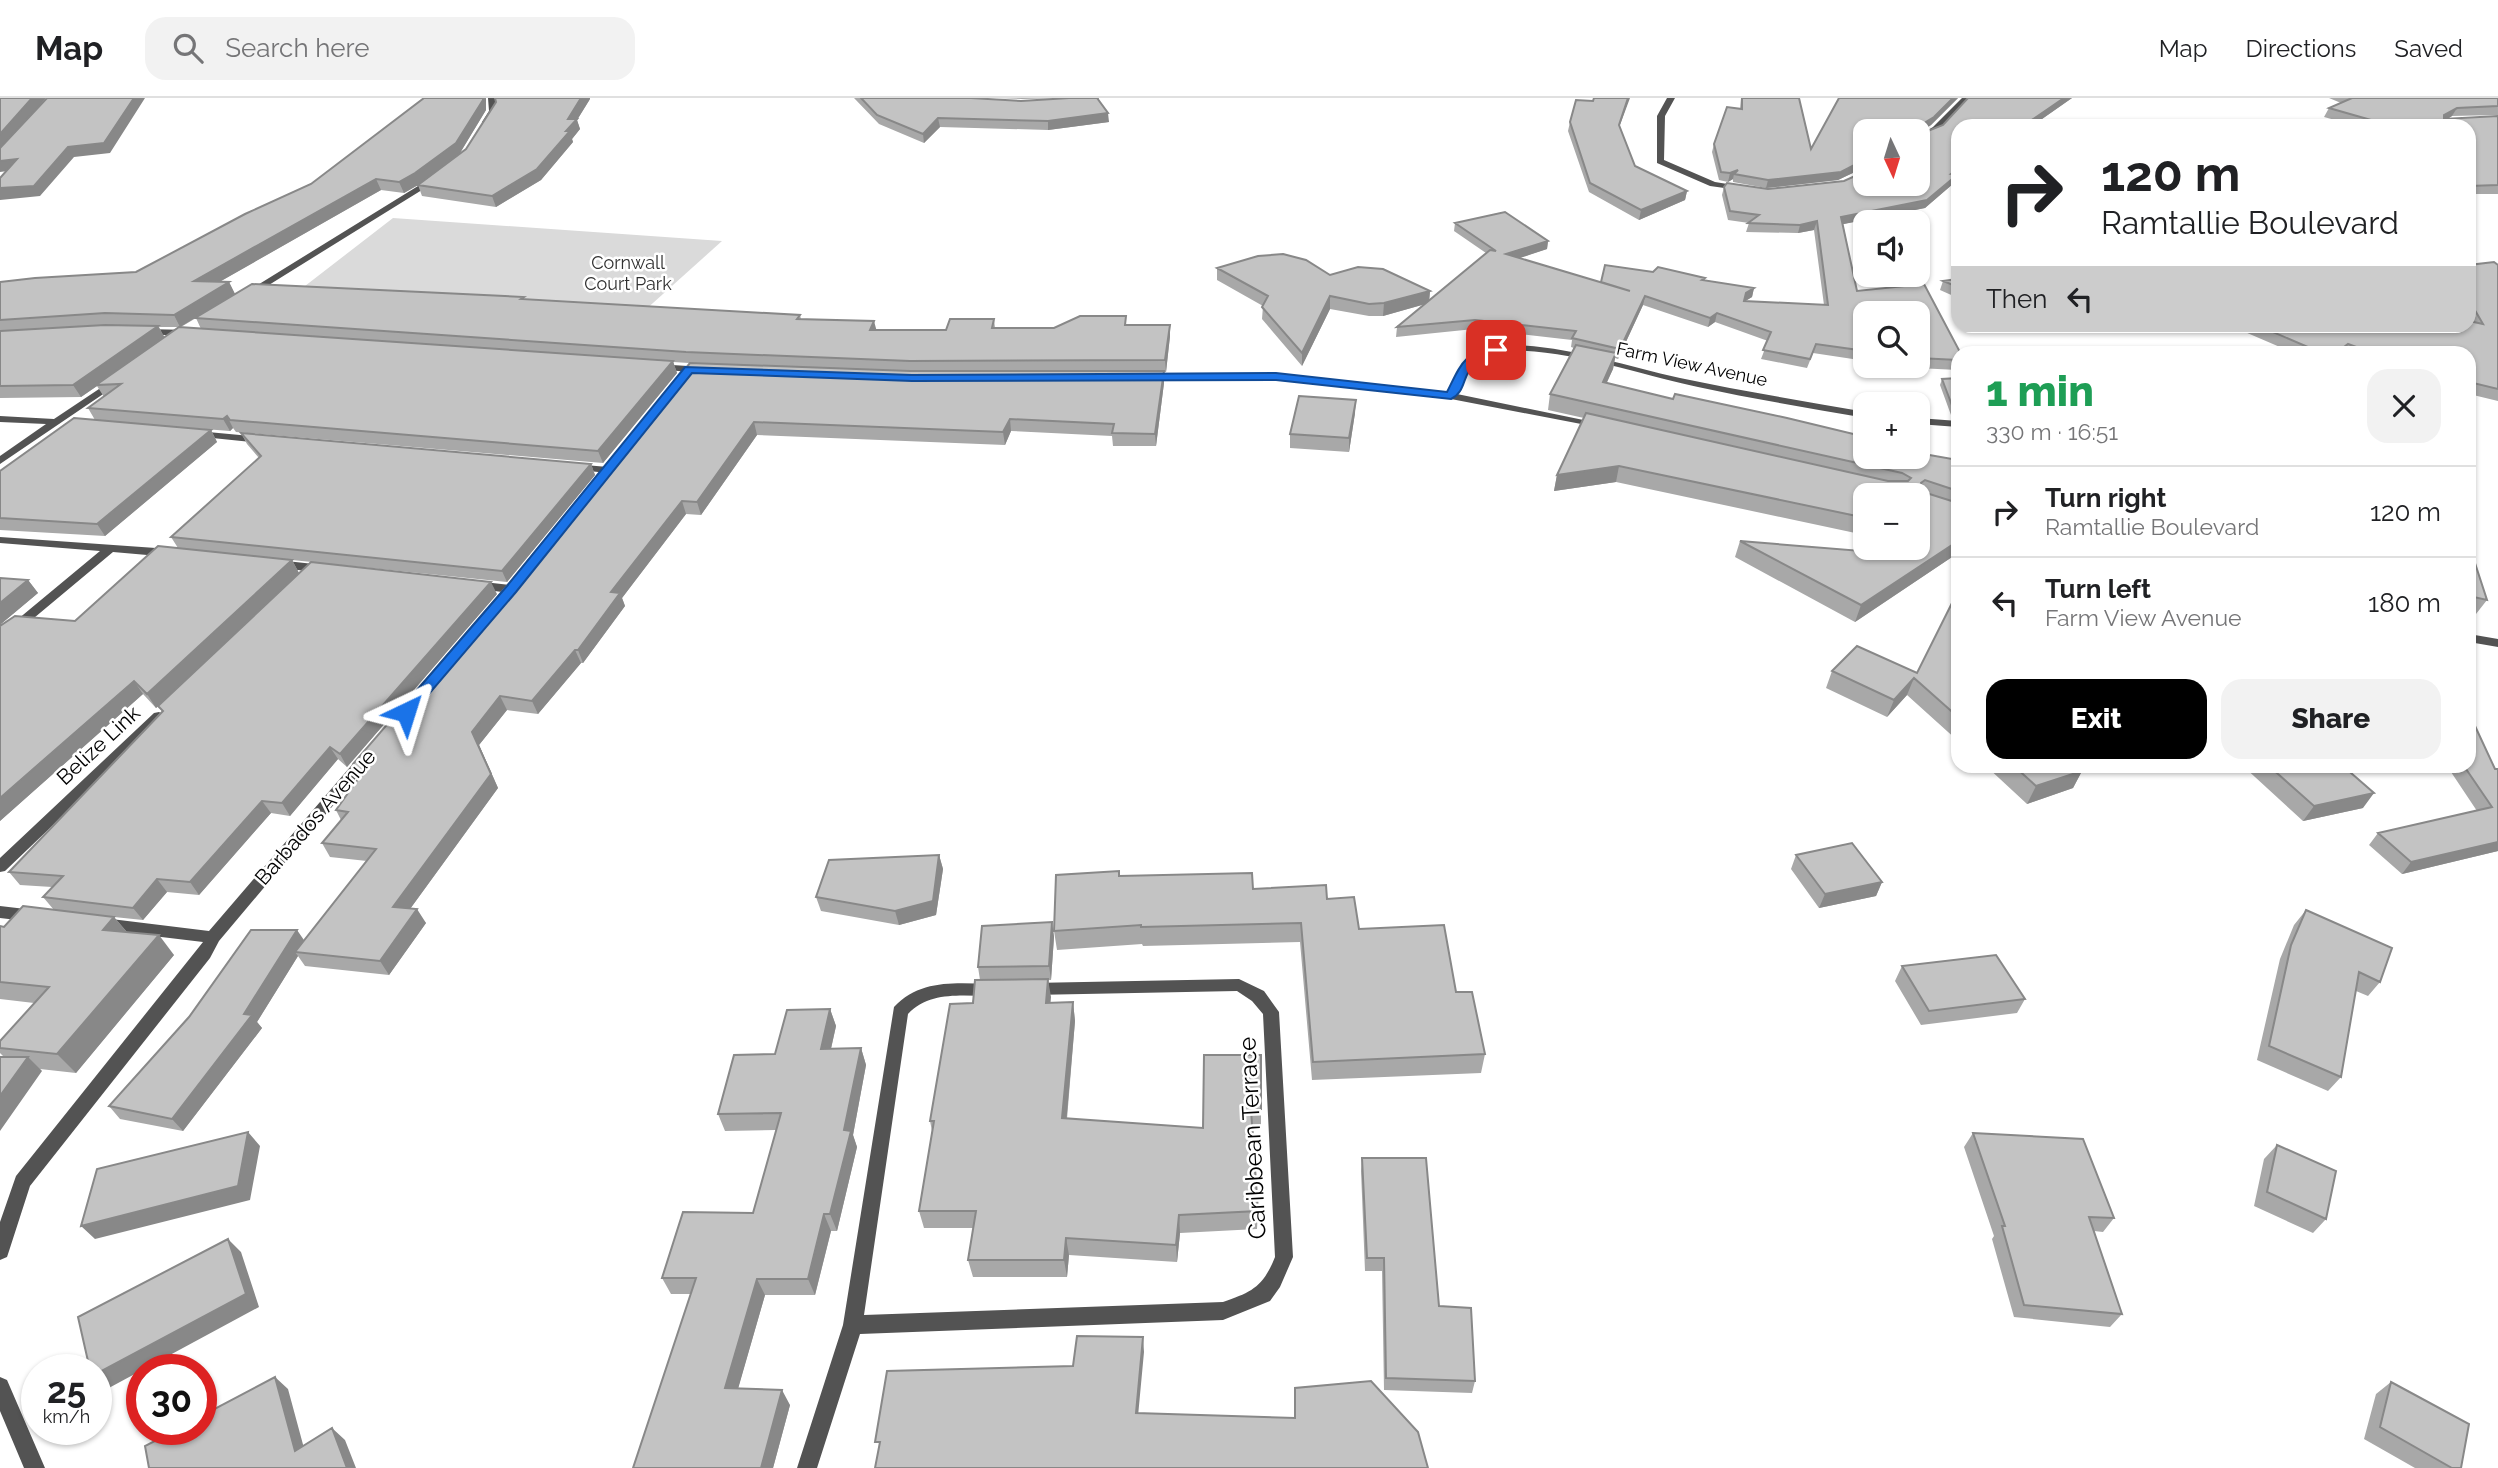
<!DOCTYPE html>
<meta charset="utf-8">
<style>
body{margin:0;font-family:Raleway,sans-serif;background:#f2f2f2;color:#202124;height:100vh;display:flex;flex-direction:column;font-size:26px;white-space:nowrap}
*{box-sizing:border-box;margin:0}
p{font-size:23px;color:#757577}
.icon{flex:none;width:38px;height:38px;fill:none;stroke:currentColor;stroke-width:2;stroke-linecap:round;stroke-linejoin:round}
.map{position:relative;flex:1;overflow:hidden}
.sheet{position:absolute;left:1951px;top:248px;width:525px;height:427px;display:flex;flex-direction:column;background:#fff;border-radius:21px;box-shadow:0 2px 5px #0004}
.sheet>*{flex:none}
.top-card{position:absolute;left:1951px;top:21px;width:525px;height:214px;border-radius:21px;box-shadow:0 2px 5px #0004;background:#fff;color:#202124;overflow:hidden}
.needle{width:46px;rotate:176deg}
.fabs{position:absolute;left:1853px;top:21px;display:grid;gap:14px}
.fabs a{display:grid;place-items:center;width:77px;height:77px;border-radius:14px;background:#fff;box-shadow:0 2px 5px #0004;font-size:35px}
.speed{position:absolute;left:21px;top:1256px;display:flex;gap:14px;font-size:35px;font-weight:700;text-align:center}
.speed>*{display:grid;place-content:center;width:91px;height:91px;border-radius:50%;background:#fff;box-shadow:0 2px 5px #0004;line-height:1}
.speed small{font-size:18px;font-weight:400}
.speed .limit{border:10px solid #d22;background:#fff;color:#111}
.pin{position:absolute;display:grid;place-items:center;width:60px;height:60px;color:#fff;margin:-30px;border-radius:14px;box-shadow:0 4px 10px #0006}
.me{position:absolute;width:77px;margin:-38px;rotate:41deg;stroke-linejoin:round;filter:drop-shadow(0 0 5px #0008)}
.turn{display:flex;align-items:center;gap:24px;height:147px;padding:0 35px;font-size:32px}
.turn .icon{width:91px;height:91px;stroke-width:2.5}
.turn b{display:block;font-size:49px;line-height:60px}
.then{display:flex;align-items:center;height:66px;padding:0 35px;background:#0003;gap:14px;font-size:26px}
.round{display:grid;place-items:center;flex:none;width:74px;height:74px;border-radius:21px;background:#f2f2f2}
.head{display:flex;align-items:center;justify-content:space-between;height:119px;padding:0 35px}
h1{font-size:42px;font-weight:800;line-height:52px;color:#1e9e55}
.action{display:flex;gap:14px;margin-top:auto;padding:14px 35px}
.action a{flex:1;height:80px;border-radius:21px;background:#000;color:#fff;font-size:28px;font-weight:800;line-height:80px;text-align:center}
.action a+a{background:#f2f2f2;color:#202124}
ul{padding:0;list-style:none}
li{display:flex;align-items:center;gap:21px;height:91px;padding:0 35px;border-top:2px solid #e0e0e0}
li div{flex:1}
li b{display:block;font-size:26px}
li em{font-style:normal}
header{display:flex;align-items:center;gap:42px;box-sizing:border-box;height:98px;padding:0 35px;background:#fff;border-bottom:2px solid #e0e0e0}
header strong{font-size:33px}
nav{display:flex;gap:38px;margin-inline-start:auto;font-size:24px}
.search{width:490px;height:63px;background:#f2f2f2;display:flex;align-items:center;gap:18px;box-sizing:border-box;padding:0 24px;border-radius:21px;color:#757577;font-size:26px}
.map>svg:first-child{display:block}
</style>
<header>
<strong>Map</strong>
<div class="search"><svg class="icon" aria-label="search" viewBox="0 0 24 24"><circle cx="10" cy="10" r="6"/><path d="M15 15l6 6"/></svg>Search here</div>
<nav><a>Map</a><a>Directions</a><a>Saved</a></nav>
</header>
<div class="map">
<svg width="2498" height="1370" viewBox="0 0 2498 1370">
<rect width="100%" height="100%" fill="#fff"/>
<path fill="#dadada" d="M393 120 722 143 643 214 305 188Z"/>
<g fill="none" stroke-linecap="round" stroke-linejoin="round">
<path fill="#535353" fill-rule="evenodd" d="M488 0H496L497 13 486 26 482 24 489 13Z
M1667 0H1675L1665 18 1664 62 1715 84 1746 89V93L1710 88 1657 65V18Z
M1962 0H1970L1939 33 1918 43V38L1933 29Z
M431 80 438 82 251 198 243 196Z
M144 231 190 232 195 235 190 238 141 236 139 234Z
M1501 247C1563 246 1620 267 1680 280 1741 293 1804 303 1866 314V320C1809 310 1753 301 1698 289 1648 279 1528 238 1484 258 1469 264 1463 283 1457 296L1598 325 1603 328 1602 330 1451 301 1276 282 1147 281 1142 278 1147 275 1276 276 1448 295C1463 262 1465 256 1501 247Z
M657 266 703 269 708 272 703 275 654 271 652 269Z
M114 281 118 282V286L0 366V358L46 326 0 324V318L54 321Z
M1918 320 1958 323V329L1918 326Z
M197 333 260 339 265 342 260 345 193 338V334Z
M573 366 608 369 613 372 608 375 569 371V367Z
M0 439 170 451 176 455 170 459 113 454 4 545 0 546V536L100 453 0 445Z
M277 462 323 467 329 471 323 475 273 469V463Z
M475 483 511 487 517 491 511 495 471 490 469 487 471 484Z
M2469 536 2498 541V549L2469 544Z
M159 614 166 618 164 621 5 773 0 774V760L154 615Z
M368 652 373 654 375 657 373 660 219 843 210 860 30 1088 9 1153 7 1159 0 1162V1124L16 1078 203 844 103 832 98 830 95 826 98 822 103 820 209 833 363 654Z
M0 808 34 812 39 814 42 818 39 822 34 824 0 820Z
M1239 881 1264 893 1279 914 1293 1159 1280 1189 1270 1203 1223 1222 860 1236 817 1370H797L843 1227 894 909C920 881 956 885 991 886L997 887 999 892 997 897 991 898C961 898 930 893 908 916L864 1217 1223 1204C1252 1194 1263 1189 1275 1159L1263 916 1252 903 1237 893 1032 897 1026 896 1024 891 1026 886 1032 885Z
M0 1279 7 1282 45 1370H24L0 1313Z"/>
</g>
<path fill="#a8a8a8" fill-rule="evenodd" d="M486 0V12L460 55 590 1 577 22 580 31 572 41 573 44 541 82 496 109 422 98 418 87 404 95 381 92 219 184H229L235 196 525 201 800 217 801 221 876 232H946L994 221 995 230H1054L1127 227 1170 238 1166 274H1164V285L1156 348H1113L1112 338 1011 333 1005 347 757 337 701 417 686 416 622 500 625 508 583 565H581L538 616 507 612 479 647 498 690 410 811 426 825 389 877 305 868 298 858 257 924 262 930 183 1033 120 1021 109 1008 304 843 367 763 330 759 322 745 341 722 336 712 360 678 353 666 511 483 689 265 673 264 677 275 603 365 236 334 233 330 230 333 178 329 211 332 217 344 105 438 0 432V373L95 322 88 310 104 299 97 288 81 299 0 300V184L136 174 311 86ZM196 220 201 231 181 229ZM159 229H179L164 239Z
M854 0H971L1021 3 1069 0H1099V4L1109 24 1048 32 940 29 924 45 879 26Z
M996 0H1064L1022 1Z
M1741 0H1799L1811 51 1839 0H1958L1931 27 1919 35 1918 37 1943 27 1968 0H2072L2032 28H1958V78L1956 79 1954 85 1925 110 1843 126 1857 193 1924 186 1961 256H1958V272L1917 270 1902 268H1918V215H1866V263L1813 255 1807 270 1761 261 1768 243 1715 224 1708 229 1643 207 1618 261 1615 260 1613 271 1606 285 1673 301 1675 296 1787 320 1866 339V359H1918V355L1958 362V455L1855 524 1735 459 1740 443 1857 453 1860 436 1616 384 1554 393 1557 377 1584 320 1548 312 1550 296 1574 250 1571 249 1572 242 1474 231 1396 239 1397 229 1425 206 1383 218H1369L1330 211 1302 268 1262 221 1263 208 1217 182V170L1258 158 1283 156 1306 162 1330 177 1358 169 1383 171 1430 193 1429 203 1486 155 1454 133 1455 125 1505 114 1548 143 1547 151 1519 160 1601 185 1605 167 1653 174 1658 169 1705 180 1704 182 1754 190 1752 199 1745 203 1824 207 1814 132 1798 135 1746 134 1749 125 1728 122 1722 97 1724 89 1727 85 1768 91 1844 83 1866 73V86H1918V33H1866V69L1838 82 1766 90 1733 84V81L1728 84 1719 82 1712 54 1714 46 1727 9 1740 11ZM1866 397H1918V450H1866Z
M2329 0H2498V17L2452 18 2447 21 2498 18V96H2469V28H2357L2324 19 2329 10 2341 5Z
M1570 24 1620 29 1635 68 1687 93 1685 102 1639 122 1589 94 1568 33Z
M2469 167H2498V303L2469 296V256H2296L2231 228H2469Z
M1958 181V200L1940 192 1943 183Z
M2030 228H2047L2041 232Z
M1958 280V318L1951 317 1940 287 1942 281Z
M1355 315 1349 354 1290 350V336Z
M241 335 591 366 595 377 507 484 292 462 299 475 156 610 143 596 0 723V480L28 482 38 495 1 526 2 527 75 523 178 450 171 439 259 360 247 346Z
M2469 461 2487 502 2476 516 2469 514Z
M1958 493V643L1907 597 1887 619 1826 590 1832 573 1917 575Z
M497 496 347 669 338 661 290 718 271 715 199 797 167 794 143 822 114 819 127 834 174 857 76 975 40 971 42 973 4 959 0 955V943L34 905 0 901V828L4 829 54 812 43 799 52 789 20 787 9 774 162 613 158 608Z
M1986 668H2077L2082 673 2073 690 2027 706Z
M2243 668H2343L2363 710 2303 723Z
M2447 668H2469L2495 671 2498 753 2402 776 2369 747 2378 735 2477 713Z
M939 757 943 771 936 817 899 827 821 813 816 799Z
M1796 757 1882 784 1876 798 1819 810 1791 771Z
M1119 778 1253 791 1327 801 1359 831 1456 894 1485 956 1481 975 1312 982 1300 844 1143 848 1142 846 1057 852 1054 833Z
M2306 812 2380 884 2368 898 2356 893 2341 979 2328 993 2257 962 2280 861 2294 827Z
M1052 824 1054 839 1051 882H1048L1050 905 1073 904 1075 923 1067 1021 1203 1030 1261 957V1029H1253L1258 1113 1257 1131 1180 1135 1177 1164 1069 1157 1067 1179H973L968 1162 973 1130H924L919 1113 932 1033 930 1023 980 882 978 869Z
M1902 868 2025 901 2017 915 1921 927 1895 883Z
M830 911 836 928 831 951 861 950 866 967 853 1037 857 1049 837 1133H831L815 1197H765L738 1290 790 1307 773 1370H633L691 1196H671L662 1180 753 1115 776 1032 725 1033 718 1016 775 956Z
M1973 1035 2114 1120 2103 1134 2094 1133 2122 1216 2110 1229 2014 1219 1992 1141 1994 1138 1964 1049Z
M2277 1047 2326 1121 2313 1135 2254 1108 2264 1061Z
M1362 1060 1439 1208 1475 1283 1472 1295 1384 1292 1382 1173H1365L1361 1073Z
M2391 1284 2461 1370H2415L2364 1341 2376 1296Z"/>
<path fill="#888" d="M32 0H46L0 53V36Z
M134 0H145L110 55 74 59 40 98 0 102V90L68 49Z
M483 0H486V12L460 55 420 86 404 95 399 84Z
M581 0H590V1L577 22 580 31 572 41 573 44 541 82 496 109 492 98 568 21Z
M1628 0H1630L1617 35 1619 27Z
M1953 0H1958L1931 27 1918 35 1919 28Z
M2064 0H2072L2032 28H2023Z
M2457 10 2452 18 2440 26 2444 17Z
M1108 15 1109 24 1048 32V23Z
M938 20 940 29 924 45 923 36Z
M17 61 23 71 0 74V63Z
M1866 61 1865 69 1838 82 1766 90 1768 82Z
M1958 71V78L1956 79 1954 85 1925 110 1839 127 1841 119 1951 76Z
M1738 72 1734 76 1733 81 1728 84 1730 75Z
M376 81 381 92 200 195 194 183Z
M1687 93 1685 102 1639 122 1641 112Z
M1817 123 1814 132 1798 135 1800 127Z
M1548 143 1547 151 1505 165 1506 156Z
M229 184 235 196 180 229 174 217Z
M1754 190 1752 199 1744 204 1746 195Z
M1430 193 1429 205 1383 218 1384 205Z
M1330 198V211L1302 268V255Z
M1645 198 1643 207 1618 261 1620 251Z
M1717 215 1715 224 1708 229 1710 220Z
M874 223 877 234 870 232Z
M1170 227V238L1166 274 1165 262Z
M158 228 165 240 96 287 97 288 81 299 73 287Z
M2348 246 2343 256H2335Z
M1616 255 1613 271 1600 300 1603 284Z
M673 263 677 275 603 365 598 353Z
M1164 273V285L1156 348 1155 336Z
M1356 302 1355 315 1349 354V340Z
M227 318 233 330 230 333 223 321Z
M1010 321 1011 333 1005 347 1003 334Z
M754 324 757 337 701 417 697 404Z
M211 332 217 344 105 438 97 426Z
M591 366 595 377 507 484 502 473Z
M1619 368 1616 384 1554 393 1557 377Z
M682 403 686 416 622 500 625 508 583 565 578 552 611 494Z
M1958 443V455L1855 524 1861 507Z
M292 462 299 475 156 610 147 596Z
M28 482 38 495 1 526 3 530 0 533V505Z
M491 484 497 496 347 669 340 656Z
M575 552 581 565 538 616 532 603Z
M1914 580 1907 597 1887 619 1894 602Z
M134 583 143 596 0 723V700Z
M500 598 507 612 479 647 498 690 402 822 393 809 472 634Z
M330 649 338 661 290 718 282 705Z
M2082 673 2073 690 2027 706 2036 688Z
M2374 695 2363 710 2303 723 2314 708Z
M262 703 271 715 199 797 190 784Z
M2498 744V753L2402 776 2411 764Z
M939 757 943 771 936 817 899 827 895 813Z
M157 781 167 794 143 822 133 810Z
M1882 784 1876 798 1819 810 1825 796Z
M417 811 426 825 389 877 380 863Z
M114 819 130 838 103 832Z
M1052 824 1054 839 1051 882 1049 868Z
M297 832 306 845 295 854 298 858 257 924 262 930 183 1033 172 1021 244 916Z
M159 837 174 857 76 975 57 956Z
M1048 881 1051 899 1049 923 1046 905Z
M1073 904 1075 923 1065 1038 1062 1020Z
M830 911 836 928 827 968 821 951Z
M861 950 866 967 853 1037 857 1049 837 1133 830 1116 844 1032Z
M28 959 42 973 0 1033V998Z
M248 1034 260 1048 250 1102 95 1141 81 1128Z
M824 1116 831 1133 815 1197 808 1181Z
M1179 1117 1180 1135 1177 1164 1176 1147Z
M1066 1140 1069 1157 1067 1179 1064 1162Z
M228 1141 241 1154 259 1209 107 1291 96 1283V1276Z
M757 1181 765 1197 734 1305 725 1290Z
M1143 1239 1144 1254 1137 1329 1136 1315Z
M275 1279 288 1291 308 1365 295 1353Z
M782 1292 790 1307 773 1370H761Z
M332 1330 345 1342 356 1370H347Z"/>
<path fill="#c3c3c3" stroke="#888" stroke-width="2" d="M0 0H32L0 36Z
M47 0H134L104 45 68 49 34 88 0 90V80L17 61 0 63V50Z
M424 0H483V2L456 45 415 75 399 84 376 81 194 183 229 184 174 217 105 215 0 222V184L35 180 136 174 245 116 311 86Z
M495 0H581L568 21H577L566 33H570L537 71 492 98 418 87 466 51 496 4Z
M861 0H971L1021 3 1069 0H1097L1108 15 1048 23 938 20 923 36 877 17Z
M1594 0H1628L1619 27 1635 68 1687 93 1641 112 1590 85 1570 24 1576 2 1593 3Z
M1742 0H1799L1811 51 1839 0H1953L1934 19 1919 28 1918 37 1943 27 1968 0H2064L2023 28H1958V71L1951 76 1957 77 1927 102 1841 119 1857 193 1924 186 1961 256H1958V262L1918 260V215H1866V253L1816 246 1810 261 1763 252 1771 234 1717 215 1710 220 1645 198 1620 251 1572 240 1576 233 1475 222 1397 229 1490 152 1496 153 1455 125 1505 114 1548 143 1506 156 1630 193 1601 184 1605 167 1653 174 1658 169 1705 180 1702 182 1754 190 1746 195 1744 203 1828 207 1817 123 1800 127 1748 125 1759 117 1730 113 1724 89 1727 85 1768 91 1844 83 1866 73V86H1918V33H1866V61L1841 74 1768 82 1734 76 1738 72 1730 75 1721 74 1714 46 1727 9 1742 11Z
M2352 0H2498V8L2457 10 2444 17V21L2498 18V87L2469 88V28H2392L2329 10Z
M1283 156 1306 162 1330 177 1358 169 1383 171 1430 193 1384 205 1369 206 1330 198 1302 255 1262 209 1268 198 1217 170 1258 158Z
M2494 164 2498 167V291L2469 284V256H2375L2348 246 2335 256H2324L2259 228H2469V223L2483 226 2469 202V167Z
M1958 181V189L1943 183Z
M252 186 524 199 521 201 800 217 797 221 874 223 870 232H946L950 221H994L992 230H1054L1080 218H1126L1125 227H1170L1165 262 910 263 686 254 195 220Z
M105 227 158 228 73 287 0 288V233Z
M179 229 673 263 598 353 230 322 227 318 223 321 88 310 121 286 96 287Z
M1576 247 1616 255 1603 284 1673 301 1675 296 1787 320 1866 339V359H1918V355L1958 362V393L1925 382 1921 385 1923 394 1958 405V443L1861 507 1740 443 1861 453 1866 420V450H1918V397H1866V420L1619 368 1557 377 1586 315 1888 383H1908L1911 380 1902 375 1550 296Z
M690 265 910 273H1164L1155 336 1112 335 1114 326 1010 321 1003 334 754 324 697 404 682 403 611 494 620 495 578 552H575L532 603 500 598 472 634 491 676 393 809 417 811 380 863 295 854 376 751 322 745 348 714 336 712 363 674 353 666 511 483Z
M1958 280V311L1953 310 1942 281Z
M1299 298 1356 302 1349 340 1290 336Z
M74 320 211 332 97 426 0 420V373Z
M241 335 591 366 502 473 171 439 261 358Z
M158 448 292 462 147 596 134 583 0 700V528L15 518 75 523Z
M2469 461 2474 462 2487 502 2469 498Z
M311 464 491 484 340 656 330 649 282 705 262 703 190 784 157 781 133 810 43 799 63 778 9 774 163 613 158 608Z
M0 480 28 482 0 505Z
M1958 493V619L1914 580 1894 602 1832 573 1857 548 1917 575Z
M2469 615 2495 671H2498V744L2411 764 2378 735 2492 709 2464 668H2469Z
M2014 668H2077L2082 673 2036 688Z
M2269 668H2343L2374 695 2314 708Z
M1852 745 1882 784 1825 796 1796 757Z
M939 757 933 803 895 813 816 799 829 762Z
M1119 773V778L1252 775 1253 791 1326 787 1327 801 1354 799 1359 831 1444 827 1456 894H1472L1485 956 1313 964 1301 825 1141 829V827L1054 833 1056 777Z
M23 808 114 819 103 832 159 837 57 956 0 950V943L49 889 0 884V828L4 829Z
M2306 812 2392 850 2380 884 2359 874 2341 979 2269 948 2291 847Z
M1052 824 1049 868 978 869 982 828Z
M251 832H297L244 916 252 917 172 1021 109 1008 189 919Z
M1996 857 2025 901 1929 913 1902 868Z
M1048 881 1046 905 1073 904 1062 1020 1203 1030 1204 957H1261V1011L1251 1012 1258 1113 1179 1117 1176 1147 1066 1140 1064 1162H968L976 1113H919L934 1023H930L950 906 973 905 975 882Z
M830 911 821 951 861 950 844 1032 851 1033 830 1116H824L808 1181H757L725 1290 782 1292 761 1370H633L696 1180H662L683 1114 753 1115 781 1015 718 1016 734 957 775 956 787 912Z
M0 959H28L0 998Z
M248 1034 238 1088 81 1128 97 1071Z
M1973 1035 2083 1041 2114 1120 2089 1119 2122 1216 2024 1207 2002 1128H2005Z
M2277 1047 2336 1073 2326 1121 2267 1094Z
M1362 1060H1426L1439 1208 1471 1210 1475 1283 1386 1280 1384 1160H1367Z
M228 1141 246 1196 96 1276V1272H90L78 1219Z
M1077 1238 1143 1239 1136 1315 1295 1320V1290L1371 1283 1418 1334 1428 1370H875L880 1344H875L887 1273 1073 1268Z
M275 1279 295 1353 332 1330 347 1370H149L145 1348 176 1332H201V1318Z
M2391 1284 2469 1326 2461 1370H2452L2380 1329Z"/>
<path fill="#1a73e8" stroke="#114b97" stroke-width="2" d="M1496 249 1502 252 1500 255C1454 265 1473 290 1451 301L1276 282 912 283 692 275 516 494 411 617 406 619 398 614 507 488 685 269 912 277 1276 275 1447 294C1461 266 1463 255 1496 249Z"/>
<g text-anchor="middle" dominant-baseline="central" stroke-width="5" stroke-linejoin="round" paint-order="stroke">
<g font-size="18" fill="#313131" stroke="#fff">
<text x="628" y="164">Cornwall<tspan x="628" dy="21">Court Park</tspan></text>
</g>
<g font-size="18" fill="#000" stroke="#fff">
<text transform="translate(1692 266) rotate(12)">Farm View Avenue</text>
</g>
<g font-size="21" fill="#000" stroke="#fff">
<text transform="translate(98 647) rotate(-43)">Belize Link</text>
<text transform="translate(315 719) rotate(-49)">Barbados Avenue</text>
</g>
<g font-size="24" fill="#000" stroke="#fff">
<text transform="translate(1252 1040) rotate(-93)">Caribbean Terrace</text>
</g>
</g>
</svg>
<div class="fabs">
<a><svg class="needle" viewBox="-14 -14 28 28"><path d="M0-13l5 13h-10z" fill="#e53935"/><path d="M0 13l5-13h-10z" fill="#757577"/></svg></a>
<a><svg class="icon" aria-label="sound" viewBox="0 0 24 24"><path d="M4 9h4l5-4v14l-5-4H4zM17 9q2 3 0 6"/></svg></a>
<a><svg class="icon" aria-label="search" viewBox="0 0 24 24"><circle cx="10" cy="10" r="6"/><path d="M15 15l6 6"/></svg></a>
<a>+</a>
<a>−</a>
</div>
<div class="speed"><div>25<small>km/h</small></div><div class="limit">30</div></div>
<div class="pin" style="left:1496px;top:252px;background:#d93025"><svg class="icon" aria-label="arrive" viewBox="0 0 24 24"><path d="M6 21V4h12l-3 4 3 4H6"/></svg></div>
<svg class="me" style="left:406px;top:614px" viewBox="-20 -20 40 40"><path d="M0-17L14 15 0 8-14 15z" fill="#1a73e8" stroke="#fff" stroke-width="4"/></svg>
<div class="top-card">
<div class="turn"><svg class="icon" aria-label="right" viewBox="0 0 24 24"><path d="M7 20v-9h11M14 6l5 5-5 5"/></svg><div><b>120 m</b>Ramtallie Boulevard</div></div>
<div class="then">Then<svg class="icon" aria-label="left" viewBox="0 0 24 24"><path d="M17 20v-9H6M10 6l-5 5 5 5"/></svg></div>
</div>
<section class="sheet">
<div class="head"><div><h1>1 min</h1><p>330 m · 16:51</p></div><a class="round"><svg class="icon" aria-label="close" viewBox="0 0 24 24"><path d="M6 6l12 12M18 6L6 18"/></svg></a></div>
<ul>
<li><svg class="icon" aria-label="right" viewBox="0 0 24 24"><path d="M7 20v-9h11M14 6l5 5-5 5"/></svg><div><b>Turn right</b><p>Ramtallie Boulevard</p></div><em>120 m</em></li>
<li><svg class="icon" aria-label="left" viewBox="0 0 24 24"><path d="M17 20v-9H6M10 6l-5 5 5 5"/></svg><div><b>Turn left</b><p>Farm View Avenue</p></div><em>180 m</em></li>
</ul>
<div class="action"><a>Exit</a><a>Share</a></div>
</section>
</div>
